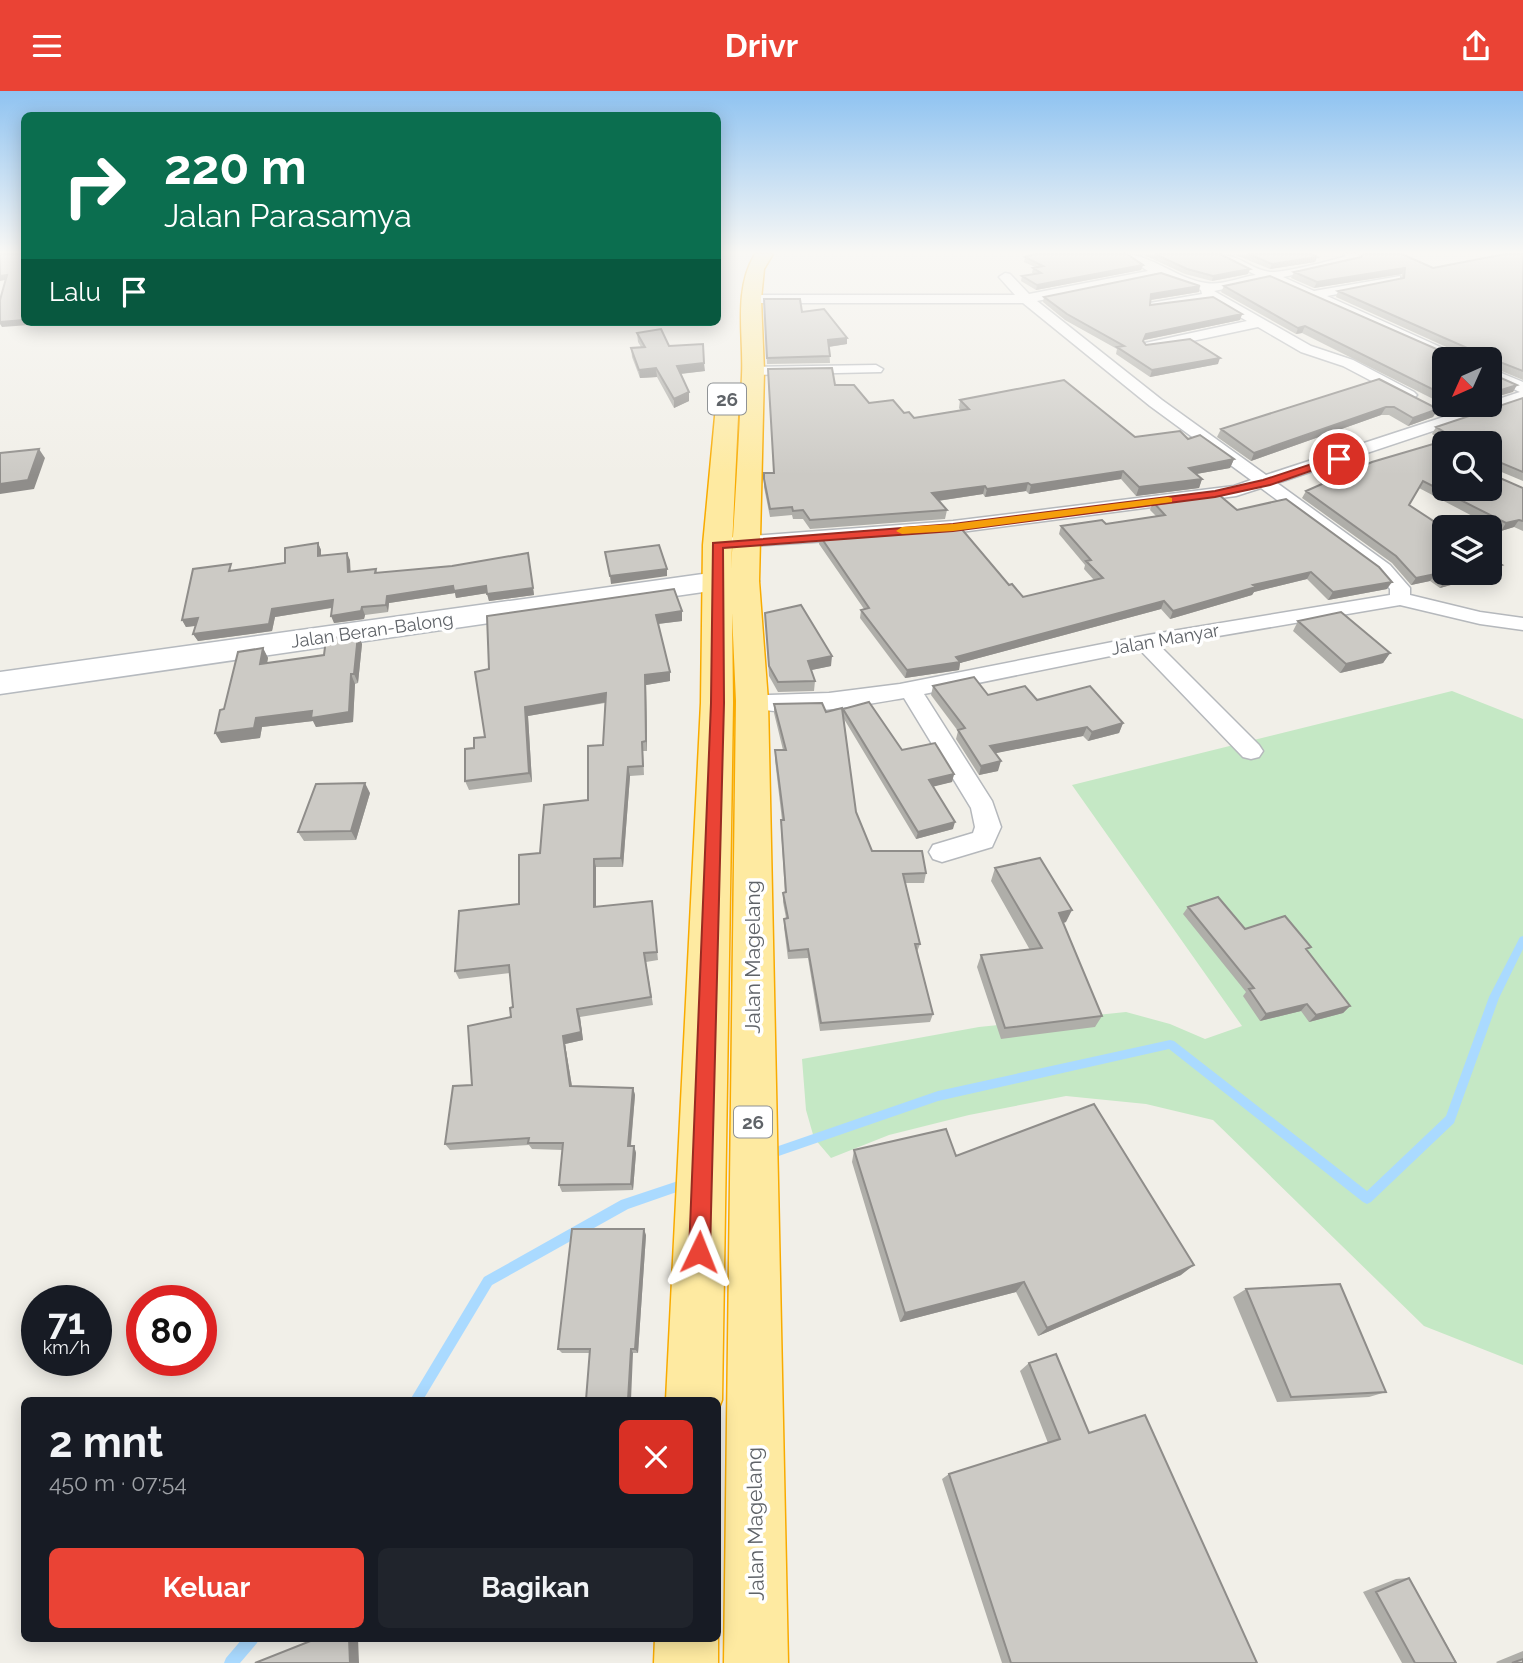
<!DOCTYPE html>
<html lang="id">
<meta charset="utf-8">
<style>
body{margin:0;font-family:Raleway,sans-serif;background:#20242c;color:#f1f3f6;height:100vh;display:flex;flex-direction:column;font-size:26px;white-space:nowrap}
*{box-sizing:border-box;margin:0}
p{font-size:23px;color:#9ea1a6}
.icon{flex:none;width:38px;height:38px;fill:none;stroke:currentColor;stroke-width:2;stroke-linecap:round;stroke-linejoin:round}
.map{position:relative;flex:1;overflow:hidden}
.drawer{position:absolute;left:21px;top:1306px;width:700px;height:245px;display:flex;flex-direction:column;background:#171b24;border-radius:10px;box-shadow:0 4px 18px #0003}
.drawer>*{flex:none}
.guide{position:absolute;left:21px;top:21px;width:700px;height:214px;border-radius:10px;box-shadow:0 4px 18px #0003;background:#0b6e4f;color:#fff;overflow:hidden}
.needle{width:46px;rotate:225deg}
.controls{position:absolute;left:1432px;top:256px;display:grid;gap:14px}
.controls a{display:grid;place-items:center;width:70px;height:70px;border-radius:10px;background:#171b24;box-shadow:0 4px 18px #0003;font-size:35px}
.speed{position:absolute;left:21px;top:1194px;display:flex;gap:14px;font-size:35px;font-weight:700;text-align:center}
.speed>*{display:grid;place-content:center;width:91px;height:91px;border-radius:50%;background:#171b24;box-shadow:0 4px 18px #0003;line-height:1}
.speed small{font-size:18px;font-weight:400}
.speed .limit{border:10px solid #d22;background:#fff;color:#111}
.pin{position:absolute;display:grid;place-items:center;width:60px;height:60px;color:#fff;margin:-30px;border:4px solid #fff;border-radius:50%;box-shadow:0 2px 7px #0007}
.me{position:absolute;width:77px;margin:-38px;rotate:2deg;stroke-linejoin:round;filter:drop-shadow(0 0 5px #0008)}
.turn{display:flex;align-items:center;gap:24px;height:147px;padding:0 28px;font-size:32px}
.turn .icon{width:91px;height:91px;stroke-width:2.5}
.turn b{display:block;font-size:49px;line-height:60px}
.then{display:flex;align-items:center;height:66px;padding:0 28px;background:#0003;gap:14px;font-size:26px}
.round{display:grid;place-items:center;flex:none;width:74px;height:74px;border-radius:10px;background:#20242c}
.overview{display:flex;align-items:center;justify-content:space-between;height:119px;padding:0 28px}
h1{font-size:42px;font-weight:700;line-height:52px}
.button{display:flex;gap:14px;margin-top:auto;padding:14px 28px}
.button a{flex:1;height:80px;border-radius:10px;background:#ea4335;color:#fff;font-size:28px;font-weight:700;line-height:80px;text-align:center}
.button a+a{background:#20242c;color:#f1f3f6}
header{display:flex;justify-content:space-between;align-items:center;height:91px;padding:0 28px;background:#ea4335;color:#fff;font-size:32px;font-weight:700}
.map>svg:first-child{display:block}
</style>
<header><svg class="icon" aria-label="menu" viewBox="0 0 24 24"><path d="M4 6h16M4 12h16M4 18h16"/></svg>Drivr<svg class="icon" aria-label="share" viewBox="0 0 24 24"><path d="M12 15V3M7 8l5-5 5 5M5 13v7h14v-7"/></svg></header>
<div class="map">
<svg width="1523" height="1572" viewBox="0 0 1523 1572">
<rect width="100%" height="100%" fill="#f1efe8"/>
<path fill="#c5e8c5" d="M1452 600 1523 628V1274L1424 1235 1213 1029 1146 1013 1066 1005 969 1024 889 1044 831 1067 814 1047 806 1019 802 968 979 936 1126 921 1170 933 1205 948 1242 935 1072 694Z"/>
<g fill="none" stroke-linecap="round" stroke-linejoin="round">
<path fill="#aadaff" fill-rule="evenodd" d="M1523 845V858L1499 907 1454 1032 1371 1111 1367 1113 1363 1111 1169 958 938 1010 767 1069 763 1068 762 1064 763 1060 767 1059 938 1000 1170 949 1174 950 1367 1100 1446 1025 1489 906 1520 846Z
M687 1087 691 1088 693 1092 691 1096 628 1118 492 1194 423 1309H410L484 1186 621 1109Z
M243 1547H259L257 1552 240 1572H224L226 1567Z"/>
<defs>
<path id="minor" d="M1122 163C1152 163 1176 188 1206 192 1220 195 1241 186 1256 184L1213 163C1241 163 1249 178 1270 181 1283 182 1331 170 1346 165L1344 163H1358L1360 167 1358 170 1283 186 1314 200 1400 185V191L1327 205 1467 268H1447L1268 189 1214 200 1311 255 1353 269 1414 301 1417 304 1414 307H1404L1343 275 1301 261 1258 236 1150 259 1145 258 1143 255 1145 252 1247 230 1211 209 1150 218V212L1202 203 1201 199 1159 185 1037 210 1162 309 1266 384 1520 301 1489 287V277L1523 291V310L1277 392 1390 474 1410 497V504L1480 521 1523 527V539L1480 533 1400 514 1160 555 1259 654 1263 660 1259 666 1251 668 1243 666 1140 559 924 603 992 710 1001 736 992 756 942 771 933 768 929 761 933 754 973 742 975 736 971 717 904 607C857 615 790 628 744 615L741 610 744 605 829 602 900 593 1148 544 1390 504V498L1376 482 1261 397 1236 405 953 442 717 457 715 453 717 449 724 447 953 430 1234 395 1251 389 1150 315 1023 212H751L744 208 751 204H1015L999 186 1005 182 1010 183 1029 203 1148 180Z
M876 274 883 278 881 281 753 284 746 280 753 276Z"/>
<path id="secondary" d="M717 481 755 484 759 490 755 496 717 499 0 603V581Z"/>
<path id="trunk" d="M755 163H773L764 178 761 208 764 280 759 490 768 610 788 1572H724L736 610 732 522 733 612 722 1309 718 1319V1309H666L701 612 703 454 717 304 720 299H736L739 304 731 478C735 414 739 349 742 285 744 245 733 199 755 163Z
M718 1544V1572H654L655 1547H718Z"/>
</defs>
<use href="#minor" stroke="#b5b8bc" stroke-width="3"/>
<use href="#secondary" stroke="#b6babf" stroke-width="3"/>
<use href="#trunk" stroke="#f9ab00" stroke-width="3"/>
<use href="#minor" fill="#fff" fill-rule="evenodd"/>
<use href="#secondary" fill="#fff" fill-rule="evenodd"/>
<use href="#trunk" fill="#feeaa1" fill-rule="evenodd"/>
</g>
<path fill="#afaea9" d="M1139 163H1220L1248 183 1212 190 1185 183 1144 164Z
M1233 163H1312L1317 166 1315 171 1270 178Z
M1523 163V289L1492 276V283L1513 301 1444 268V313H1474L1455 319 1302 242 1296 243 1221 201 1224 195 1450 264H1464L1336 206 1338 200 1401 188 1402 183 1314 197 1291 187 1294 181 1433 177Z
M1025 166 1143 174 1141 179 1036 199 1021 190 1022 185 1034 183 1032 182 1033 177 1035 176 1024 171Z
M1199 201 1151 209 1150 214 1242 223 1240 229 1144 249V251L1146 254 1218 273 1150 286 1116 263 1117 258 1065 229 1043 211 1044 206Z
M764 208 802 221 847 253 829 256 830 272 767 273Z
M637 242 669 255 705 280 681 283 689 301V310L674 317 657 286 640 287 632 266 631 257 641 256 638 251Z
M768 286 835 294 869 312 904 322 914 327 961 320 959 317 960 309 1135 346 1188 348 1234 368 1230 377 1196 383 1202 388 1199 397 1136 405 1121 388 1029 403 1026 400 985 406 983 403 938 410 947 419 945 428 810 438 803 428H793L792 424 770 426 764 396V382H774Z
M1379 288 1438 318 1433 326 1408 335 1389 324H1381L1251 370 1217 346 1221 338Z
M1523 307V390L1492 377 1493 384 1523 397V440L1514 436 1501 440 1419 397 1409 414 1502 474 1497 481 1440 497 1430 490 1411 494 1392 472 1302 407 1306 400 1372 371 1444 397 1489 352H1446L1432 343 1436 336Z
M1153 411 1237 419 1387 498 1328 509 1307 488 1254 501 1252 504 1170 528 1161 518 960 572 959 579 905 587 860 527 861 519 864 518 819 453 820 445 1009 494 1023 506 1094 489 1084 478 1085 474 1059 443 1061 435 1106 433 1156 425 1150 419Z
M318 452 321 459V465L350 469V481L376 478 377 482 452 475 528 462 534 504 489 510 487 502 456 507 455 502 389 512 388 521 365 524 364 528 334 532 332 517 275 526 272 540 198 550 193 543 195 535 186 536 182 529 234 479 285 472Z
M682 520V530L658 533 670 590 646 594 647 660H643L644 684 630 685 623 776H596V816L652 810 658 869 646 871 653 914 580 926 583 949 565 953 572 995 633 997 635 1004 631 1055H634L636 1062 633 1099 562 1101 559 1094 563 1059 532 1058 529 1054 450 1059 445 1053 472 994 511 926 513 916 510 882 459 888 455 880 519 813 540 762 588 709 603 654 605 612 528 625 532 691 469 699 465 690 474 657 485 646 489 578Z
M765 522 831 575 811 579 815 590 814 600 778 601 769 585Z
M1298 530 1390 562 1383 572 1340 582 1293 540Z
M358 544 362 553 358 592 355 593 353 631 316 636 313 630 262 636 260 647 221 652 224 618 263 557 268 567 267 572 324 564Z
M933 595 988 604 1037 609 1123 632 1119 642 1088 650 1083 645 995 662 998 680 979 684 956 648 958 640 931 604Z
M774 613 826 621 843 622V618L902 659 954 683 952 691 933 695 953 738 916 748 844 628 856 721 872 760 926 782 924 792H905L920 853 917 861 933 923 930 931 820 940 808 867 788 868 784 836V828L786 827 783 811V802H785L781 738V729H782L775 669V659H783L774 622Z
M370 702 356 749 304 750 298 741Z
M995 777 1066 831 1063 832 1102 925 1095 936 1001 948 977 876 981 864 1030 859 991 790Z
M1188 816 1308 860 1350 915 1343 922 1309 931 1301 920 1260 930 1243 905 1246 901 1183 823Z
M854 1059 956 1065 1181 1184 1038 1245 1016 1201 900 1231 852 1071Z
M646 1144 638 1262H562L558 1258Z
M1246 1198 1386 1301 1369 1306 1277 1311 1233 1206Z
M1029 1272 1089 1342 1257 1572H1002L942 1388 949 1383 1048 1352 1020 1280Z
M1409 1487 1457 1572H1402L1363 1501 1396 1488Z
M1523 1560V1572H1497L1496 1571Z"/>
<path fill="#8f8d8a" d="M1317 166 1315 171 1270 178 1272 173Z
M1143 174 1141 179 1036 199 1037 194Z
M1405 177 1402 183 1314 197 1317 191Z
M1250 178 1248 183 1212 190 1213 185Z
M7 184 10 188 0 190V185Z
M1200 195 1199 201 1150 209 1151 203Z
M1242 223 1240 229 1144 249 1141 256 1146 243Z
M24 229V231H30L29 234 2 236 0 233V231Z
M1305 235 1302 242 1296 243 1298 237Z
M847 247V253L827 256 828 249Z
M1220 267 1218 273 1150 286 1152 279Z
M704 272 705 280 678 283 677 275Z
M656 277 657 286 640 287 639 279Z
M1517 294 1513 301 1489 308V303Z
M689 301V310L674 317V308Z
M1459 313H1474L1455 319Z
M1386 316 1381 324 1251 370 1254 362Z
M1438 318 1433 326 1408 335 1413 327Z
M39 358 45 367 34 398 0 403V393Z
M1234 368 1230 377 1185 385 1189 377Z
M1123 380 1121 388 1029 403 1031 394Z
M1202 388 1199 397 1136 405 1139 396Z
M1028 392 1026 400 985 406 987 398Z
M985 395 983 403 930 411 932 402Z
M1519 429 1514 436 1501 440 1506 432Z
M318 452 321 459V472L318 465Z
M347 462 350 469 351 488 348 481Z
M528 462 534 504 489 510 487 503Z
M1502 474 1497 481 1440 497 1445 490 1476 481H1489V478Z
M667 478V485L611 493 610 485Z
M1311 481 1307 488 1254 501 1252 504 1170 528 1173 520 1253 494Z
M1435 483 1430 490 1411 494 1416 487Z
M1392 491 1387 498 1328 509 1333 501Z
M453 495H486L488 502 456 507 455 502 389 512 388 521 386 514 387 505Z
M333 509 336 516 275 526 272 540 198 550 193 543 272 518Z
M1164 510 1161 518 960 572 959 579 905 587 907 579Z
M362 516 365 524 364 528 334 532 331 525Z
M682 520V530L657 533 656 524Z
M198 527 202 534 186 536 182 529Z
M358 544 362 553 358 592 354 583Z
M263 557 268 567 265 582 260 573Z
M1390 562 1383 572 1340 582 1346 573Z
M832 565 831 575 807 580 808 570Z
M670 581V590L646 594 647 660 646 650 645 584Z
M351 583 355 593 353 631 316 636 313 630 262 636 260 647 221 652 215 642 256 627Z
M606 602 607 611 528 625 532 691 529 682 525 616Z
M1123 632 1119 642 1088 650 1092 641Z
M1087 636 1083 645 987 664 990 655Z
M1001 670 998 680 979 684 981 675Z
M628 676 630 685 623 776 621 767Z
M954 683 952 691 928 697 929 689Z
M365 692 370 702 356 749 351 740Z
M955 731 953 738 916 748 918 741Z
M594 768 596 776V825L594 816Z
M1072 819 1066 831 1053 835 1059 822Z
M1307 913 1301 920 1260 930 1266 923Z
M1350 915 1343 922 1309 931 1316 924Z
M577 918 580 926 583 949 565 953 573 1002 570 995 563 945Z
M633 997 635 1004 630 1062 628 1055Z
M634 1055 636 1062 633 1099 631 1093Z
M644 1138 646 1144 638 1262 635 1258Z
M1194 1174 1181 1184 1038 1245 1047 1237Z
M1024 1191 1016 1201 900 1231 905 1222Z
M631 1258 633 1262 631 1309H628Z
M349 1547H358L359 1572H350Z"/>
<path fill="#cccac5" stroke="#8f8d8a" stroke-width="2" d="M0 163H24V229L0 231V209L7 184 0 185Z
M1035 163H1127L1143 174 1037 194 1022 185 1041 182 1033 177 1043 175 1025 166Z
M1155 163H1220L1250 178 1213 185 1187 178Z
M1248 163H1312L1317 166 1272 173Z
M1363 163H1402L1433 177 1505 163H1523V280L1492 268V283L1517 294 1489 303V268H1444V304L1305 235 1298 237 1224 195 1270 185 1450 264H1471L1472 259 1338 200 1404 187 1405 177 1317 191 1294 181 1361 166Z
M1161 182 1200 195 1151 203 1150 214 1213 206 1242 223 1146 243 1143 250 1146 254 1190 248 1220 267 1152 279 1117 256 1124 255 1067 223 1044 206Z
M764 208H800L802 221 824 218 847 247 828 249 830 265 767 267Z
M661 238 669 255 703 253 704 272 677 275 689 301 674 308 656 277 639 279 631 257 645 256 637 242Z
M832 277 835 294H854L869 312 893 309 904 322 909 321 914 327 969 318 960 309 1064 289 1135 346 1180 340 1188 348 1200 344 1234 368 1189 377 1202 388 1139 396 1123 380 1031 394 1028 392 987 398 985 395 932 402 947 419 810 429 803 419 793 420 792 416 770 418 764 388V382H774L768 278Z
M1379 288 1438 318 1413 327 1394 316H1386L1254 362 1221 338Z
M1523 307V381L1492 368 1493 384 1523 397V430L1519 429 1506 432 1423 390 1409 414 1444 437V481H1476L1445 490 1435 483 1416 487 1396 465 1306 400 1372 371 1433 353 1444 357V397H1489V352H1450L1451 345 1436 336Z
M39 358 28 389 0 393V362Z
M1218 403 1237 419 1286 408 1379 476 1392 491 1333 501 1311 481 1253 494 1256 496 1173 520 1164 510 956 566 960 571 907 579 861 519 869 517 820 445 960 436 1009 494 1012 493 1023 506 1103 487 1086 470 1091 469 1061 435 1102 429 1106 433 1165 424 1153 411Z
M318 452V465L347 462 348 481 376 478 375 482 452 475 528 462 533 497 487 503 486 495 454 500 453 495 387 505 386 514 362 516 361 520 331 525 333 509 272 518 269 533 193 543 198 527 182 529 193 478 231 473 229 480 285 472V457Z
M659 454 667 478 610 485 605 461Z
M1489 466 1502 474 1489 478Z
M674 498 682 520 656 524 670 581 645 584 646 650 642 651 643 675 628 676 621 767 594 768V816L652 810 657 861 644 862 651 906 577 918 581 941 563 945 570 995 633 997 628 1055H634L631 1093 559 1094 563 1052H528L529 1047 445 1053 453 995 472 994 468 935 511 926 510 917 513 916 509 874 455 880 459 820 519 813V764L540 762 544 714 588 709V655L603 654 606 602 525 616 529 682 465 690V658L474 657V647L485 646 475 581 489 578 487 525Z
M801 514 832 565 808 570 815 590 778 591 769 575 765 522Z
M1341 521 1390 562 1346 573 1298 530Z
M358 544 354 583H351L349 621 311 627 312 620 256 627 254 637 215 642 220 619 224 618 238 561 263 557 260 573 324 564 326 548Z
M974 586 988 604 1025 595 1037 609 1090 595 1123 632 1092 641 1087 636 990 655 1001 670 981 675 958 639 965 637 933 595Z
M869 611 902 659 935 652 954 683 929 689 955 731 918 741 843 618Z
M822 612 826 621 842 617 856 721 872 760H922L926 782 903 783 920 853H915L933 923 821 932 808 858 789 860 784 828 788 827 783 802 786 801 781 729H784L775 659H786L774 613Z
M365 692 351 740 298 741 316 693Z
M1040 767 1072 819 1059 822 1102 925 1005 937 981 864 1042 857 995 777Z
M1218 806 1245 838 1285 825 1311 856 1306 858 1350 915 1316 924 1307 913 1266 923 1249 898 1254 897 1188 816Z
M1094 1013 1194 1174 1047 1237 1024 1191 905 1222 854 1059 946 1038 956 1065Z
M572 1138H644L635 1258H631L628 1309H586L590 1258H558Z
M1340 1193 1386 1301 1291 1306 1246 1198Z
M1056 1263 1089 1342 1145 1324 1257 1572H1011L949 1383 1060 1348 1029 1272Z
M1409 1487 1456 1572H1415L1376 1501Z
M318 1547H349L350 1572H255Z
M1523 1568V1572H1512Z"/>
<linearGradient id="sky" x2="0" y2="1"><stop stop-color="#8fc3f1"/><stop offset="0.42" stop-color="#f9f8f5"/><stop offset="1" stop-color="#f9f8f5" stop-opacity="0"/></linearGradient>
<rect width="1523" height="384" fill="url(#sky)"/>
<path fill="#ea4335" stroke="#982c22" stroke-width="2" d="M1336 365 1345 368 1270 394 1215 406 953 440 723 457 724 612 710 1161 707 1169 699 1172 692 1169 689 1161 711 612 713 452 953 433 1215 400 1263 389Z"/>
<path fill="#f59e0b" d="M1168 406 1172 407V411L953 440 902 443 896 440 902 436 953 433Z"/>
<g text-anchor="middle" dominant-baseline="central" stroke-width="7" stroke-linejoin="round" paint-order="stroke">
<g font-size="18" fill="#5f6368" stroke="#fff">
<text transform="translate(372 539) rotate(-8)">Jalan Beran-Balong</text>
<text transform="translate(1165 548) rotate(-10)">Jalan Manyar</text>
</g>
<g fill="#fff" stroke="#8f9295" stroke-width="2">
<rect x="708" y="292.5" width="38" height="31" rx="5"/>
<rect x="734" y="1015.5" width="38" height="31" rx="5"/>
</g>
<g font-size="19" font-weight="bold" fill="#5f6368">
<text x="727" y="308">26</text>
<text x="753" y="1031">26</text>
</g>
<g font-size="21" fill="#5f6368" stroke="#fff">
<text transform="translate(752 866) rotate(-90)">Jalan Magelang</text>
<text transform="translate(755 1433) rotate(-91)">Jalan Magelang</text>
</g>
</g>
</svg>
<div class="controls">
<a><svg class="needle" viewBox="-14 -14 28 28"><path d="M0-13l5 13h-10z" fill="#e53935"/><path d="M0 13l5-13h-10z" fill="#9ea1a6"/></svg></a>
<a><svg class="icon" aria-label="search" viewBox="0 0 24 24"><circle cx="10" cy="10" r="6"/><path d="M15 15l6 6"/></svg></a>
<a><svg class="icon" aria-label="layers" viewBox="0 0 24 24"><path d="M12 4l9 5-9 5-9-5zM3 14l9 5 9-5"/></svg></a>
</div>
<div class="speed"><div>71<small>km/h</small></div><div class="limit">80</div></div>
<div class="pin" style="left:1339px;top:368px;background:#d93025"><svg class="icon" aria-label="arrive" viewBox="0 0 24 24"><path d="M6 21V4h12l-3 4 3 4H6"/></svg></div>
<svg class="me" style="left:699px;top:1161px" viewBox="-20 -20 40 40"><path d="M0-17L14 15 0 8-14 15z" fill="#ea4335" stroke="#fff" stroke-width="4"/></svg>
<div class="guide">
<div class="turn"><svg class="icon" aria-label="right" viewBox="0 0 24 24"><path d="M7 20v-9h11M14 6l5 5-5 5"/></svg><div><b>220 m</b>Jalan Parasamya</div></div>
<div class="then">Lalu<svg class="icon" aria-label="arrive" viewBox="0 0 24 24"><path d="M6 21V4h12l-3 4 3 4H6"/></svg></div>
</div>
<section class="drawer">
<div class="overview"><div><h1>2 mnt</h1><p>450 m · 07:54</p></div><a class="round" style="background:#d93025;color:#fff"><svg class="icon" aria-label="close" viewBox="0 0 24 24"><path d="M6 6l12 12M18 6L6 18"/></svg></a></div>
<div class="button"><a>Keluar</a><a>Bagikan</a></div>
</section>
</div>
